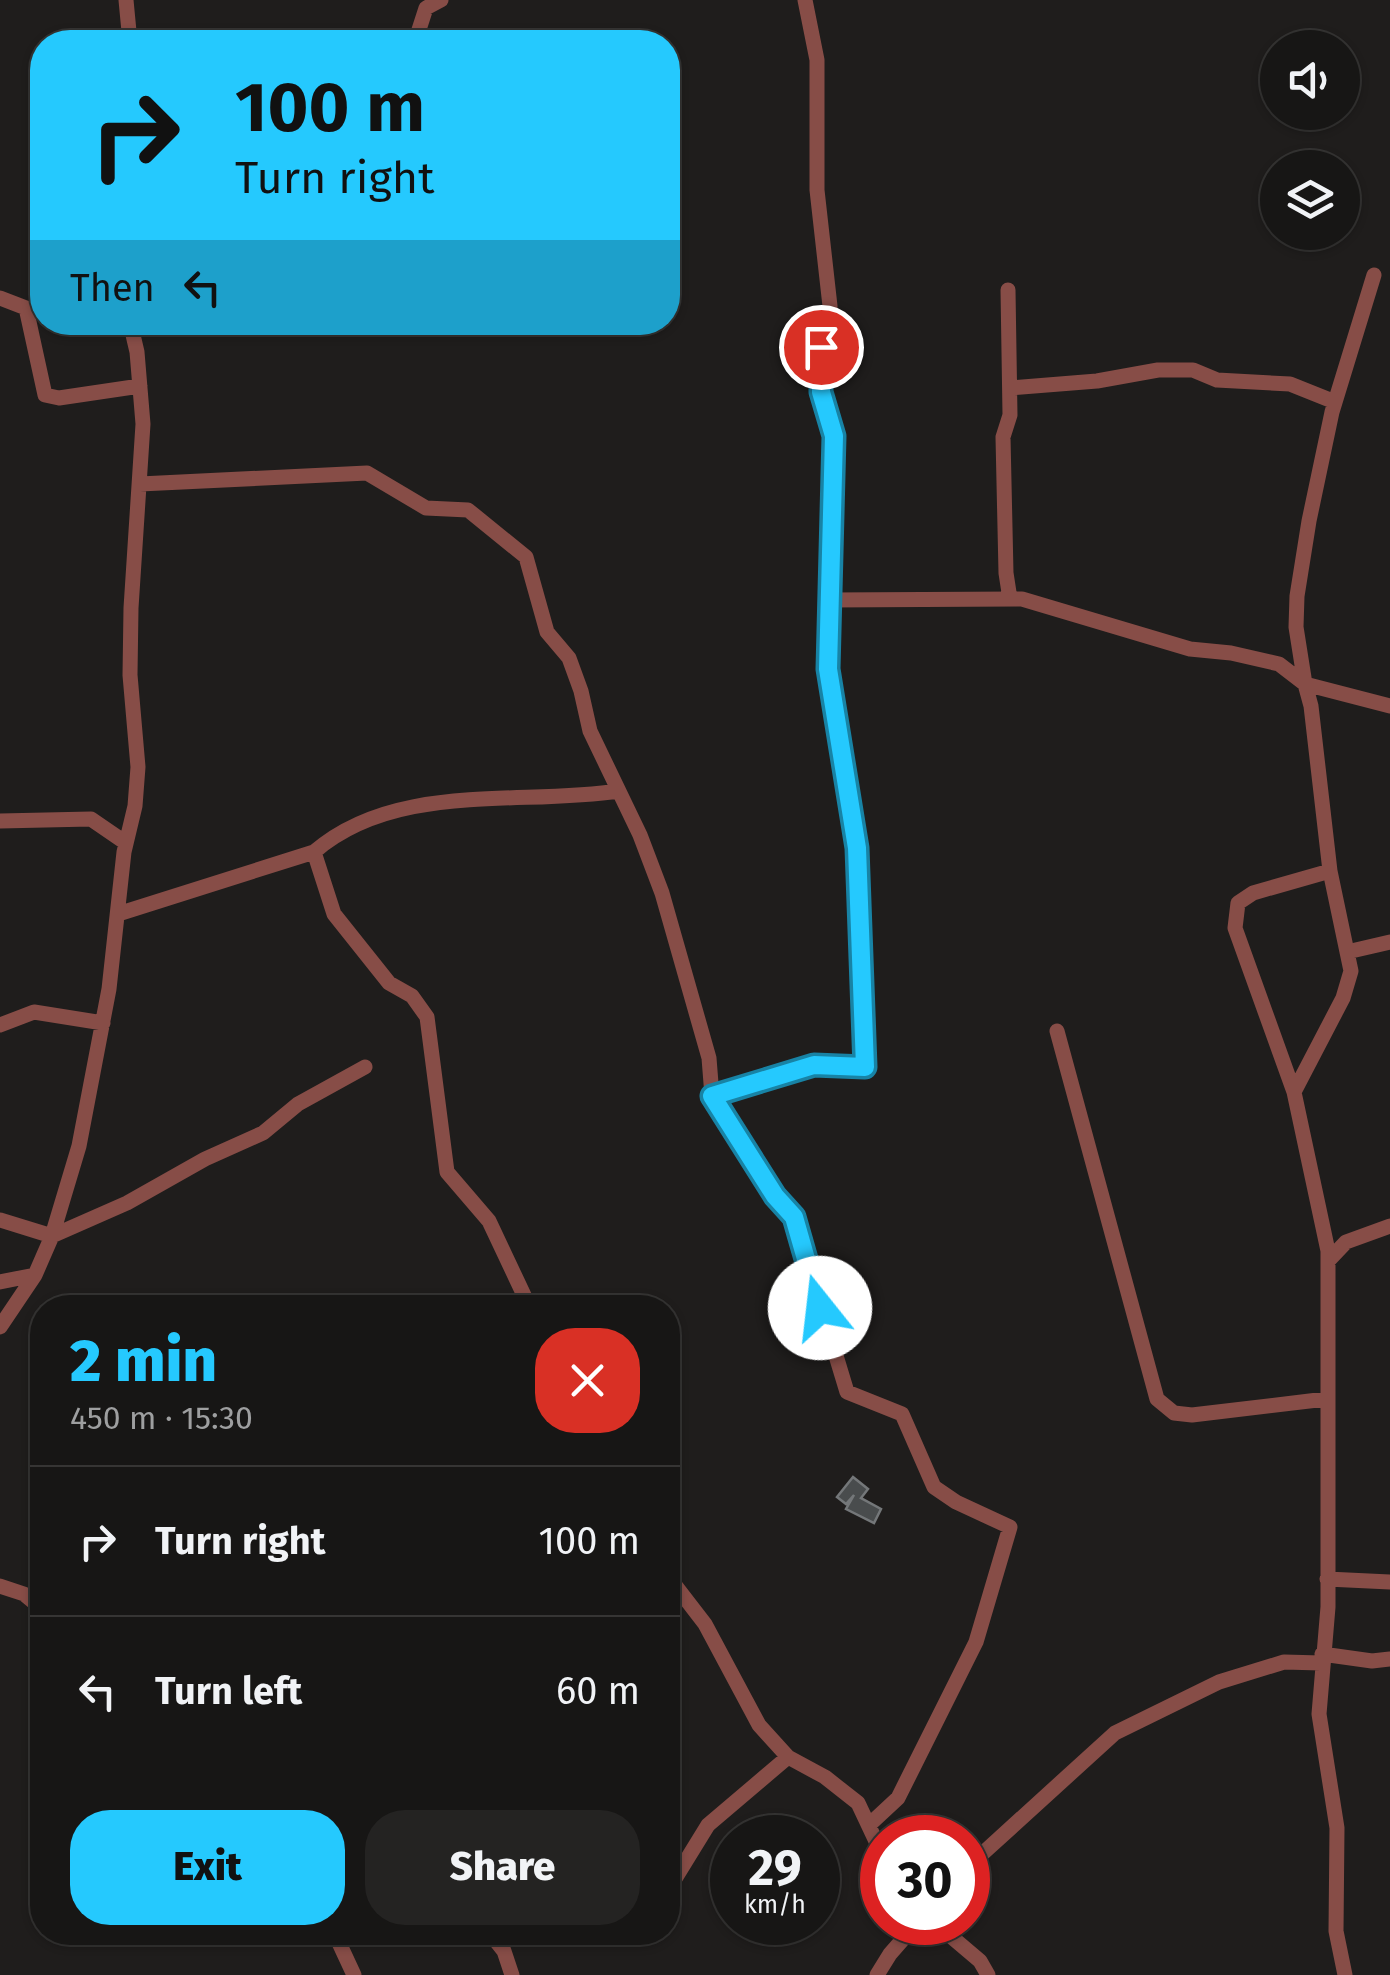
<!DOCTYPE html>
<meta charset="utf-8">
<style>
body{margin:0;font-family:"Fira Sans",sans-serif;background:#242322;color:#f1f3f6;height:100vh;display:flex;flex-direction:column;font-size:38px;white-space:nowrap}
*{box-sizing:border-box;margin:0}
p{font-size:32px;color:#9e9fa0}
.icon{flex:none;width:55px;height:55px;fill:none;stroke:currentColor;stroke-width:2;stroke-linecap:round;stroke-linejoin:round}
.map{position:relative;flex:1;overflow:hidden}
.sheet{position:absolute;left:30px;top:1295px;width:650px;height:650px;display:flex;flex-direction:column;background:#171615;border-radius:40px;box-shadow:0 2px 8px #0004,0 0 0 2px #363534}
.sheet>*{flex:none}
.hud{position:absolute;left:30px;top:30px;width:650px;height:305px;border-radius:40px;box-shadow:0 2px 8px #0004,0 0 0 2px #363534;background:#25c9fe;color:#111;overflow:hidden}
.fabs{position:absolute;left:1260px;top:30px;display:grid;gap:20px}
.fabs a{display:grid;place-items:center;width:100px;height:100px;border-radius:50%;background:#171615;box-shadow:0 2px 8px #0004,0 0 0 2px #363534;font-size:50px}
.speed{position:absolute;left:710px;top:1815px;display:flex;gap:20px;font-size:50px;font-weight:700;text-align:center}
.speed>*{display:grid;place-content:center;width:130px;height:130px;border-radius:50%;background:#171615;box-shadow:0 2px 8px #0004,0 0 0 2px #363534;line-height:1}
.speed small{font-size:25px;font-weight:400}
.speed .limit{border:15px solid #d22;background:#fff;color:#111}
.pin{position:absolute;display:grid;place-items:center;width:85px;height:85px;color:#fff;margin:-42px;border:5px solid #fff;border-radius:50%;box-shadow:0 2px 10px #0007}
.me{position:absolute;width:110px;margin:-55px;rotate:344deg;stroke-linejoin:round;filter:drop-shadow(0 0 8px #0008)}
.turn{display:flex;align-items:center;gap:35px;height:210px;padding:0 40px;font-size:45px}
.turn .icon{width:130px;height:130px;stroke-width:2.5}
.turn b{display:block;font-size:70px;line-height:85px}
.then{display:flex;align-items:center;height:95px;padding:0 40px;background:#0003;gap:20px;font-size:38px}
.round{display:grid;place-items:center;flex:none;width:105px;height:105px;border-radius:40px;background:#242322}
.headline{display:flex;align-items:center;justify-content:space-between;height:170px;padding:0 40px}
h1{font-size:60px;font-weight:800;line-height:75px;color:#25c9fe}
.cta{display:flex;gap:20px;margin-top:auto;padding:20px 40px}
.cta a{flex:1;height:115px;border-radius:40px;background:#25c9fe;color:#111;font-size:40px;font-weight:800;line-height:115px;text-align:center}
.cta a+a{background:#242322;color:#f1f3f6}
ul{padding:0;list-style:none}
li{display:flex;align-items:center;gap:30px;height:150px;padding:0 40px;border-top:2px solid #363534}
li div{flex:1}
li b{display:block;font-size:38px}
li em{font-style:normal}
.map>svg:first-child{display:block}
</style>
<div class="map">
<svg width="1390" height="1975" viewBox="0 0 1390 1975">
<rect width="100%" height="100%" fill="#1f1d1c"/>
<path fill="#494c4d" stroke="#747779" stroke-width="2.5" d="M853 1477 868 1489 861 1498 881 1509 874 1523 846 1509 854 1495 846 1504 837 1497Z"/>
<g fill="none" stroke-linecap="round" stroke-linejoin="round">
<path stroke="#874d47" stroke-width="15" d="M126 0 130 42
M415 42 426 8 441 0
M1374 275 1332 412 1309 521 1297 596 1296 627 1305 684 1390 706
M1008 290 1010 415 1003 437 1006 573 1010 599
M0 298 26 308 45 395 59 398 140 386
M1010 388 1097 381 1158 370H1193L1217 380 1290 384 1335 402
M140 484 367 473 426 508 468 510 526 557 547 632 569 658 581 691 590 731 640 835 662 893 709 1058 712 1096 775 1197 794 1217 847 1392 902 1414 934 1487 956 1502 1010 1527 976 1642 898 1798 869 1825
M828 600 1022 599 1190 649 1231 653 1279 664 1305 684 1311 706 1330 871 1351 971 1343 998 1294 1092 1328 1251V1607L1319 1714 1337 1828 1336 1931 1345 1975
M0 821 91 819 126 843
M314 852 334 914 389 983 412 996 427 1017 447 1172 489 1221 530 1308
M118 914 314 852C396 781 520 806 619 791
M1347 952 1390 942
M0 1025 34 1012 103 1023
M1057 1031 1157 1399 1174 1413 1192 1415 1326 1399
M1294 1092 1235 928 1238 903 1253 893 1330 871
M712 1096 814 1065 865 1067 857 848 828 669 834 435 821 392 819 365 821 347 830 326V306L817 190V60L805 0
M0 1220 52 1236 127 1203 205 1159 263 1133 298 1104 365 1067
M1328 1261 1346 1242 1390 1226
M0 1282 35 1275
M0 1327 35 1275 52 1236 79 1146 109 989 124 852 135 806 138 767 130 675 131 608 143 424 137 352 130 322
M668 1576 705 1624 759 1725 788 1757 825 1777 858 1803 882 1854
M1327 1579 1390 1582
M0 1586 24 1594 42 1609
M1322 1654 1372 1661 1390 1659
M982 1854 1115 1733 1219 1682 1284 1662 1321 1663
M668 1890 708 1825 788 1757
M934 1922 980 1961 988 1975
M334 1932 354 1975
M489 1932 504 1951 512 1975
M877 1975 890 1954 918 1922"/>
</g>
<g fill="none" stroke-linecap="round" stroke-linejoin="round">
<defs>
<path id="route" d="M820 1308 794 1217 775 1196 712 1096 814 1065 865 1067 857 848 828 669 834 436 821 392V347"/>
</defs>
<use href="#route" stroke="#1883a5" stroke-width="25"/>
<use href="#route" stroke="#25c9fe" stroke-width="18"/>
</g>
</svg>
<div class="fabs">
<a><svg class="icon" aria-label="sound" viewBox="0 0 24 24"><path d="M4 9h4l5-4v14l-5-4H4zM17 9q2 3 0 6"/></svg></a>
<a><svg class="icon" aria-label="layers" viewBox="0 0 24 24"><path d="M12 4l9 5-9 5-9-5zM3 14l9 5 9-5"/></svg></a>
</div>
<div class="speed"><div>29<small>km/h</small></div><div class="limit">30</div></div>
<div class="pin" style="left:821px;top:347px;background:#d93025"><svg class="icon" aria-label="arrive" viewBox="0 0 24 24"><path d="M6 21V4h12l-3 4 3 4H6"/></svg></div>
<svg class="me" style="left:820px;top:1308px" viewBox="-20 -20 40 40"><circle r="19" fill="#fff"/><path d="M0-13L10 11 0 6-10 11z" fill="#25c9fe"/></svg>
<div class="hud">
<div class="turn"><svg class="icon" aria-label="right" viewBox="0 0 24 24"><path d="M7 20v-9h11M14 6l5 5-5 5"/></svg><div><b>100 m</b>Turn right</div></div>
<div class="then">Then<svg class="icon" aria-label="left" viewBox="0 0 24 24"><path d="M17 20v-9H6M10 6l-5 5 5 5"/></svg></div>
</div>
<section class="sheet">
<div class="headline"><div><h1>2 min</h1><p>450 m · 15:30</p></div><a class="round" style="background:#d93025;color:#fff"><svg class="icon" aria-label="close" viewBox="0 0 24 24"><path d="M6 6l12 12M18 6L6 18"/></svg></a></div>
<ul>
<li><svg class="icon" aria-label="right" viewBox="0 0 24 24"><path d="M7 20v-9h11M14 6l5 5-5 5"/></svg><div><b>Turn right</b></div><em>100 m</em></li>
<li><svg class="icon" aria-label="left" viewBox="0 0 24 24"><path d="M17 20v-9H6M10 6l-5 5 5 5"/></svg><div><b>Turn left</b></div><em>60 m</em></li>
</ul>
<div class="cta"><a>Exit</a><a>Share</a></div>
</section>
</div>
